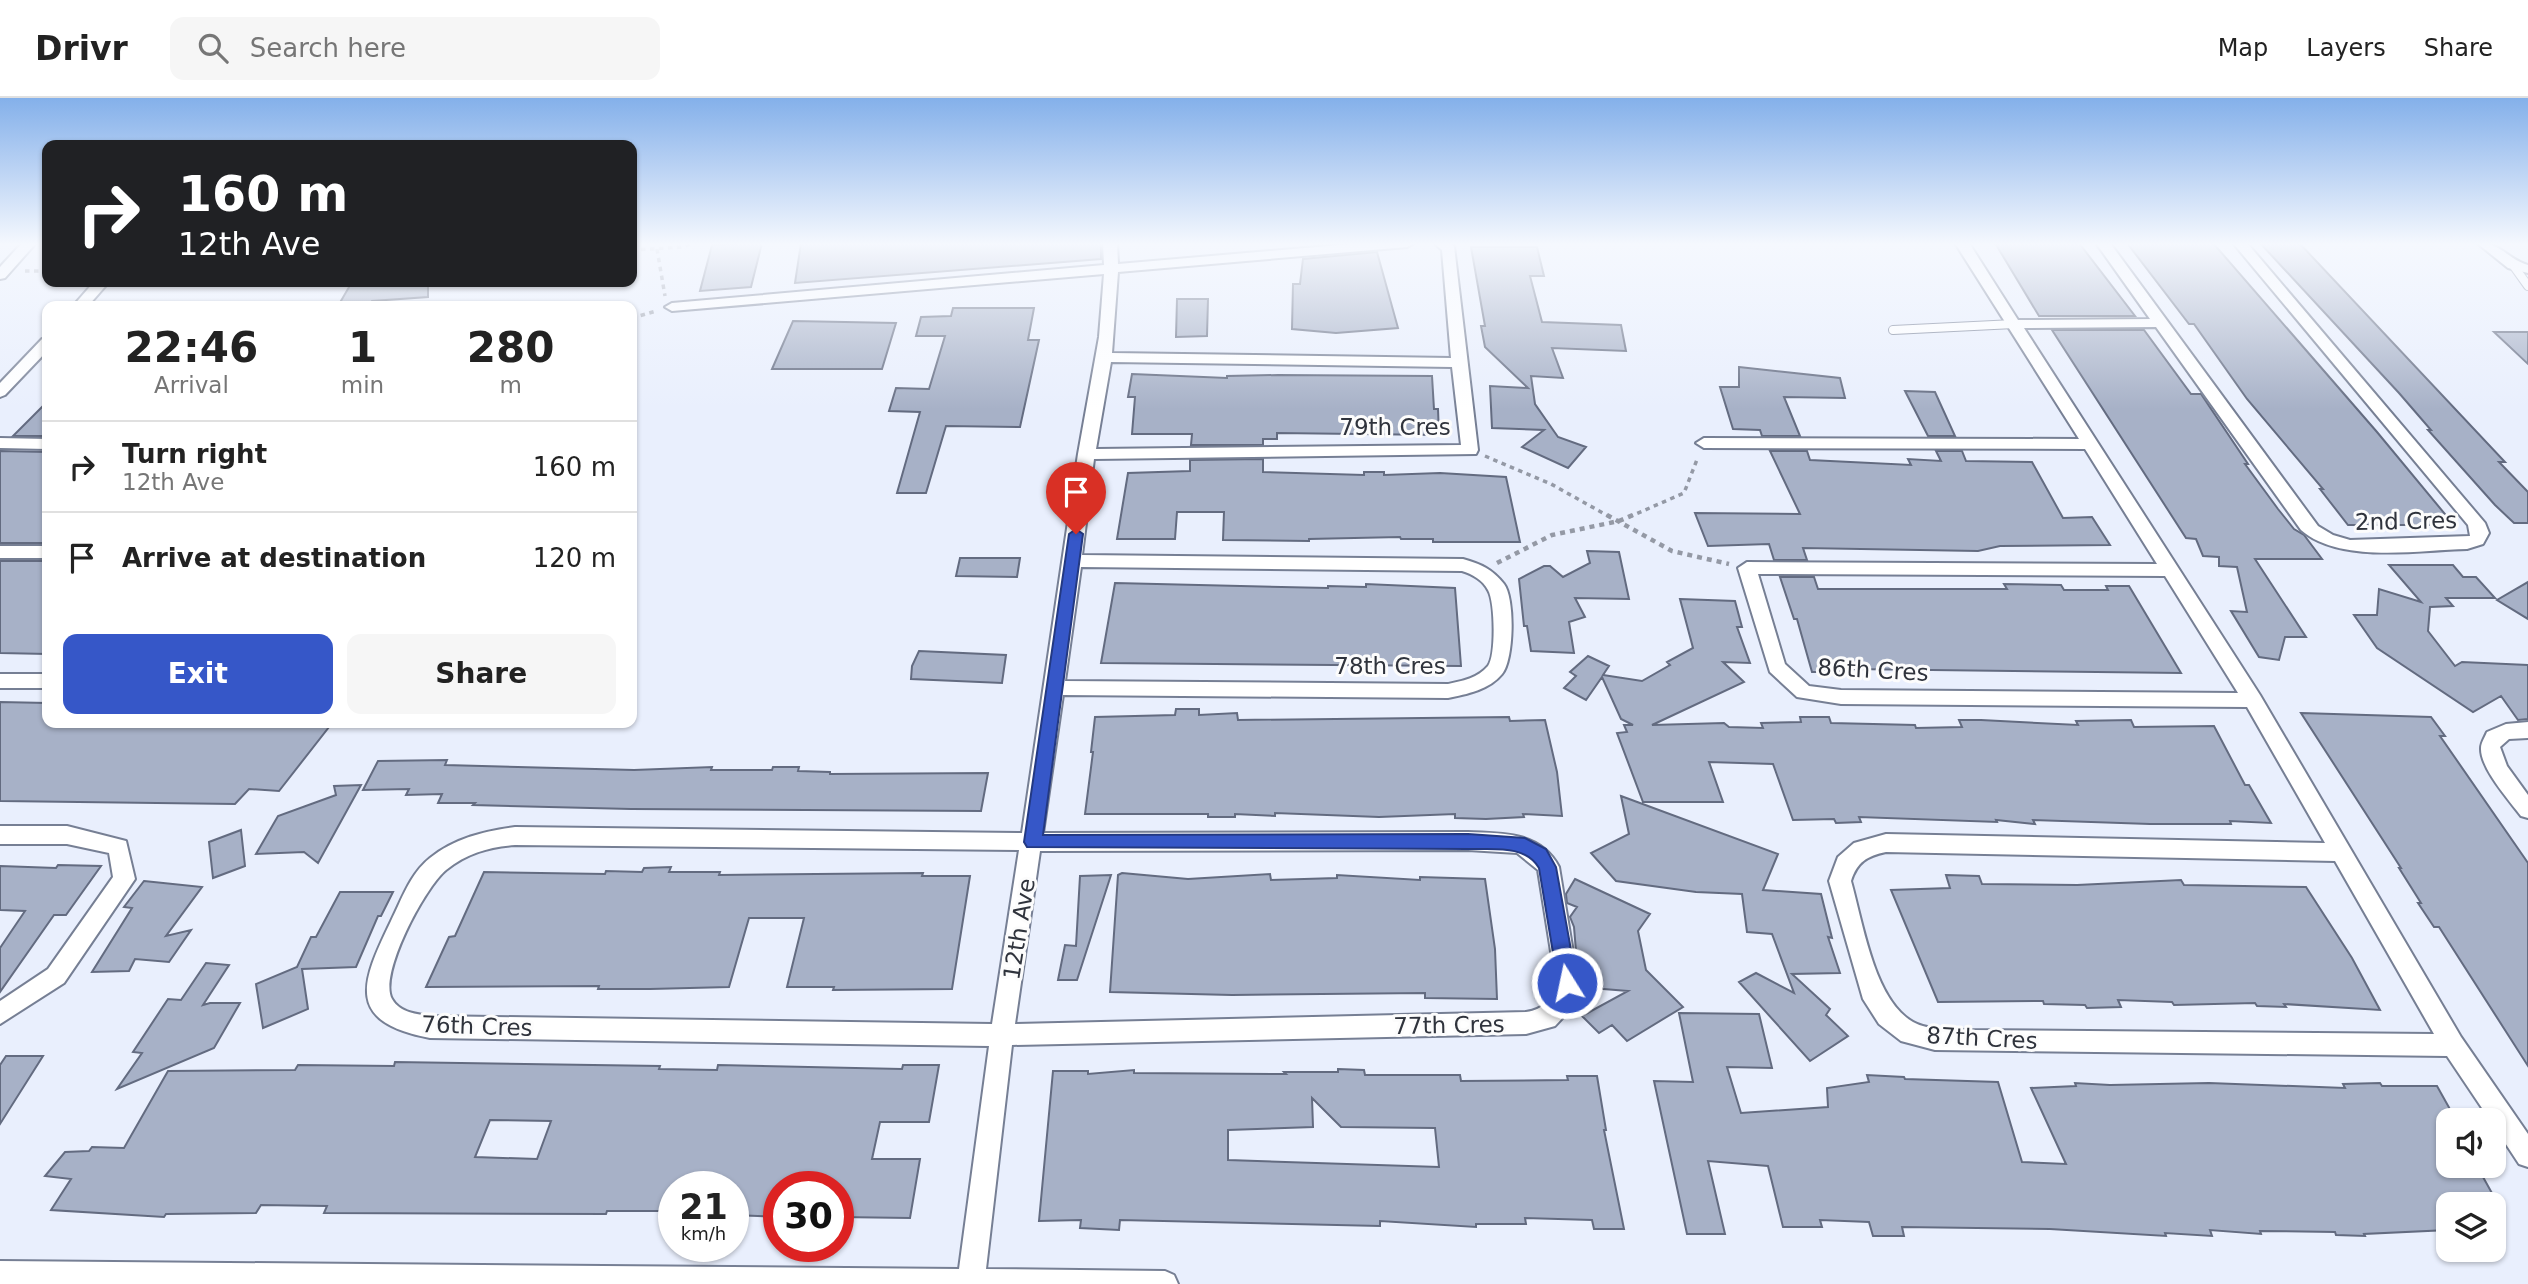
<!DOCTYPE html>
<style>
body{margin:0;font-family:"DejaVu Sans",sans-serif;background:#f6f6f6;color:#222;height:100vh;display:flex;flex-direction:column;font-size:26px;white-space:nowrap}
*{box-sizing:border-box;margin:0}
p{font-size:23px;color:#767676}
.icon{flex:none;width:38px;height:38px;fill:none;stroke:currentColor;stroke-width:2;stroke-linecap:round;stroke-linejoin:round}
.map{position:relative;flex:1;overflow:hidden}
.details{position:absolute;left:42px;top:203px;width:595px;height:427px;display:flex;flex-direction:column;background:#fff;border-radius:14px;box-shadow:0 2px 5px #0004}
.details>*{flex:none}
.top-card{position:absolute;left:42px;top:42px;width:595px;height:147px;border-radius:14px;box-shadow:0 2px 5px #0004;background:#202124;color:#fff;overflow:hidden}
.buttons{position:absolute;left:2436px;top:1010px;display:grid;gap:14px}
.buttons a{display:grid;place-items:center;width:70px;height:70px;border-radius:14px;background:#fff;box-shadow:0 2px 5px #0004;font-size:35px}
.speed{position:absolute;left:658px;top:1073px;display:flex;gap:14px;font-size:35px;font-weight:700;text-align:center}
.speed>*{display:grid;place-content:center;width:91px;height:91px;border-radius:50%;background:#fff;box-shadow:0 2px 5px #0004;line-height:1}
.speed small{font-size:18px;font-weight:400}
.speed .limit{border:10px solid #d22;background:#fff;color:#111}
.pin{position:absolute;display:grid;place-items:center;width:60px;height:60px;color:#fff;margin:-72px -30px;border-radius:50% 50% 50% 0;rotate:-45deg;box-shadow:0 0 7px #0007}
.pin .icon{rotate:45deg}
.me{position:absolute;width:77px;margin:-38px;rotate:350deg;stroke-linejoin:round;filter:drop-shadow(0 0 5px #0008)}
.turn{display:flex;align-items:center;gap:24px;height:147px;padding:0 21px;font-size:32px}
.turn .icon{width:91px;height:91px;stroke-width:2.5}
.turn b{display:block;font-size:49px;line-height:60px}
.eta{display:flex;justify-content:space-evenly;align-items:center;height:119px;text-align:center}
.eta b{font-size:42px;font-weight:600;line-height:49px}
.action{display:flex;gap:14px;margin-top:auto;padding:14px 21px}
.action a{flex:1;height:80px;border-radius:14px;background:#3657c8;color:#fff;font-size:28px;font-weight:600;line-height:80px;text-align:center}
.action a+a{background:#f6f6f6;color:#222}
ul{padding:0;list-style:none}
li{display:flex;align-items:center;gap:21px;height:91px;padding:0 21px;border-top:2px solid #e0e0e0}
li div{flex:1}
li b{display:block;font-size:26px}
li em{font-style:normal}
header{display:flex;align-items:center;gap:42px;box-sizing:border-box;height:98px;padding:0 35px;background:#fff;border-bottom:2px solid #e0e0e0}
header strong{font-size:33px}
nav{display:flex;gap:38px;margin-inline-start:auto;font-size:24px}
.search{width:490px;height:63px;background:#f6f6f6;display:flex;align-items:center;gap:18px;box-sizing:border-box;padding:0 24px;border-radius:14px;color:#767676;font-size:26px}
.map>svg:first-child{display:block}
</style>
<header>
<strong>Drivr</strong>
<div class="search"><svg class="icon" aria-label="search" viewBox="0 0 24 24"><circle cx="10" cy="10" r="6"/><path d="M15 15l6 6"/></svg>Search here</div>
<nav><a>Map</a><a>Layers</a><a>Share</a></nav>
</header>
<div class="map">
<svg width="2528" height="1186" viewBox="0 0 2528 1186">
<rect width="100%" height="100%" fill="#e9effd"/>
<path fill="#a7b1c7" stroke="#636b80" stroke-width="2" fill-rule="evenodd" d="M744 145H762L751 189 700 193 712 147Z
M801 145H1101V161L795 185Z
M1995 145H2079L2135 218H2039Z
M2127 145H2213L2377 334 2454 427H2348L2320 391H2323L2247 301 2194 226H2189Z
M2260 145H2299L2302 148 2505 364H2499L2528 394V425H2514L2495 407 2428 332H2431L2399 295Z
M1471 149H1537L1544 178H1530L1542 224 1621 227 1626 253 1552 250 1563 280 1531 278 1535 306 1558 339 1586 349 1568 370 1522 349 1544 332 1492 330 1490 288 1528 290 1485 249 1481 228H1485Z
M1377 154 1398 230 1336 235 1292 231 1293 186H1300L1303 161Z
M352 184H428V199L372 203 369 208H338Z
M1177 201H1208L1207 238 1176 239Z
M953 210H1034L1028 242H1039L1020 329 946 328 926 395H897L920 314 889 313 896 290 929 291 945 238H916L921 219 951 218Z
M793 223 896 225 882 271H772Z
M2052 232H2144L2191 296H2201L2248 366H2245L2278 411 2294 431 2304 437 2322 461H2255L2306 539H2285L2279 562 2259 559 2231 513 2247 514 2237 469 2219 468V459L2203 458 2196 441 2186 440Z
M2494 234H2528V266Z
M1739 269 1840 280 1845 300 1784 299 1800 338H1762L1760 332 1733 331 1720 289H1739Z
M1132 276 1227 280V278L1278 277 1432 278 1434 311H1438L1439 337 1277 335V341H1263V347H1191L1192 336H1132L1135 299H1128Z
M1905 293 1935 294 1955 338H1928Z
M47 304V338H13Z
M0 353 47 354V445H0Z
M1770 353H1807L1810 362 1911 367 1908 361 1941 363 1936 353H1962L1966 363 2032 364 2063 420 2092 419 2110 447 2000 448 1978 453 1803 450 1807 462H1774L1769 446 1708 448 1695 415 1800 416Z
M1263 361V374L1364 377V374H1384V377L1440 375 1506 379 1520 444H1433V441H1401L1400 439 1309 441V443L1223 442 1224 414H1177L1175 441H1117L1128 375 1190 373V362Z
M1587 453 1619 454 1629 501 1575 500 1585 519 1569 524 1574 555 1531 553 1527 528H1524L1519 481 1544 468H1550L1563 479 1590 465Z
M960 460H1020L1017 479 956 478Z
M0 463H47V556L0 555Z
M2389 467H2453L2463 479H2476L2495 500H2446L2453 508 2430 509 2428 533 2455 568 2462 564 2528 567V621L2518 622 2501 598 2473 614 2377 550 2354 517H2377L2379 491 2421 504Z
M1780 479H1814L1818 491H2007L2004 486 2061 487 2064 492H2108L2106 488H2129L2181 575 1850 571V574H1812L1797 521H1794Z
M2528 484V521L2497 502Z
M1115 485 1328 490V488L1366 489V486L1455 490 1461 568 1101 565Z
M1680 501 1735 503 1742 529H1737L1750 565 1723 564 1744 584 1652 627 1724 625 1729 629 1763 630 1761 625 1801 624 1800 619H1829L1831 625 1915 627 1916 630 1962 629 1959 622H1981L2078 627 2076 623 2131 622 2134 629 2214 628 2245 687H2249L2271 725 2230 723 2231 726H2150L2033 722 2035 726 1996 722 1997 724 1859 719 1861 724 1836 725 1834 721 1793 722 1773 666 1709 664 1723 704H1643L1617 635 1627 634 1624 627H1633L1621 621 1602 579 1586 602 1564 590 1576 578 1570 574 1588 558 1609 568 1603 577 1642 583 1670 567 1667 564 1693 550Z
M919 553 1006 557 1002 585 911 581 912 568Z
M0 604 47 605V625H301L329 629 279 693 249 691 235 706 0 703Z
M1176 611H1199V617L1237 615 1238 622 1509 619 1510 623 1545 622 1557 674 1562 718 1523 716 1524 719 1486 721 1455 720V716L1379 719 1275 715V718L1235 716V719H1208V716H1085L1093 654H1091L1095 619 1175 617Z
M2301 615 2431 619 2445 638H2440L2528 765V968L2439 829H2434L2418 805H2421L2399 770H2401Z
M447 662 445 667 634 672 712 669 711 672H772L773 669H799L798 673 830 674V676L988 675 981 713 631 711 473 707 475 705H438L442 696 406 697 409 691 363 692 378 663Z
M361 687 318 765 304 754 256 756 278 718 336 697 334 688Z
M1621 698 1778 756 1763 792 1821 796 1832 840 1828 839 1840 875 1792 876 1830 911 1826 917 1848 938 1810 963 1739 884 1756 875 1794 895 1772 836 1747 834 1742 796 1696 794 1616 783 1591 755 1629 736Z
M241 732 245 768 213 780 209 744Z
M58 767 101 768 66 817H54L0 894V850L25 813 0 812V768L56 770Z
M671 769 669 774H720L719 777 923 775 922 778H970L952 891 833 892 834 889H787L804 820H749L729 889 650 891H598L599 888 426 889 449 839 455 838 484 774 605 776 606 773 642 774 644 770Z
M1122 775 1188 781 1270 776 1271 782 1337 780V777L1420 782V779L1485 781 1495 851 1497 901 1425 900V895L1232 897 1110 894 1118 777Z
M1111 777 1077 882H1058L1065 847 1076 848 1080 778Z
M1946 777 1979 778 1982 786 2077 787 2181 782 2184 787 2306 789 2352 860 2380 912 2284 906 2286 909 2257 908 2255 905 2174 907 2172 904 2118 902 2121 909 2087 910 2085 907 2044 906 2043 903 1938 904 1891 792 1950 790Z
M1575 781 1650 816 1638 833 1646 872 1683 909 1627 943 1612 927 1599 935 1582 918 1628 893 1579 889 1574 829 1570 819 1577 809 1567 805 1566 796Z
M144 783 202 789 166 838 191 832 169 864 135 861 129 873 92 874 132 810 124 809Z
M340 794H393L381 818H378L356 869 302 871 308 911 263 930 256 886 297 869 311 839H316Z
M206 865 229 867 203 907 210 905H240L214 950 117 991 142 955 133 954 168 901 181 902Z
M1679 915 1759 916 1772 970 1727 969 1741 1015 1828 1009 1827 990 1869 984 1867 977 1904 979 1905 981 1998 984 2022 1064 2066 1066 2031 990 2076 988 2075 985 2110 987 2209 985 2345 990 2343 986 2380 985 2382 988H2437L2456 1022H2448V1078L2483 1079 2498 1106H2448V1132L2364 1136 2365 1138 2336 1137 2335 1134 2260 1133 2261 1136 2210 1132 2212 1138 2165 1135 2166 1138 2050 1131 1902 1129 1904 1138H1873L1869 1124 1820 1122 1822 1129H1783L1768 1068 1708 1063 1725 1136H1687L1654 983 1693 984Z
M6 958H43L0 1026V967Z
M395 964 660 968 659 971 717 972 718 967 902 971 903 967H939L929 1024H880L872 1061H920L910 1120 838 1119V1088H779V1119L733 1117V1088H672L664 1113H607L606 1116 324 1115 327 1108 261 1107 256 1115 166 1116 164 1119 51 1112 71 1081 45 1078 65 1054 89 1053 92 1049 124 1050 168 973 295 972 298 967 394 968ZM490 1022 551 1023 537 1061 475 1059Z
M1338 971 1364 972 1365 977H1460L1461 983 1568 982 1567 978H1597L1606 1032H1604L1624 1131H1594L1592 1122 1525 1120 1526 1126H1476V1129L1380 1123V1128L1120 1122 1119 1132 1080 1130 1081 1122 1039 1123 1053 973H1088V976L1134 972V975L1286 976 1284 974H1338ZM1312 1000 1341 1029 1435 1030 1439 1069 1228 1062V1032L1313 1029Z"/>
<g fill="none" stroke-linecap="round" stroke-linejoin="round">
<defs>
<path id="service" d="M2513 167 2528 188
M1893 232 2014 226"/>
<path id="minor" d="M22 145H36L5 180 0 181V169Z
M1103 145H1117L1118 166 1363 145H1414L1407 149 1118 174 1112 255 1451 260 1442 152 1434 145H1449L1454 148 1478 352 1476 356 1094 361 1082 457 1463 461C1481 466 1492 471 1504 486 1515 500 1514 562 1502 576 1489 592 1467 596 1448 600L1063 597 1043 735 1468 734C1502 735 1541 734 1559 769L1578 885 1567 915 1555 928 1526 936 1012 947 986 1171 1165 1173 1174 1177 1178 1186H0V1163L959 1171 989 948 430 940C345 924 361 885 391 823 402 801 410 776 430 760 455 740 485 733 515 729L1022 735 1078 356 1099 239 1104 176 672 213 665 209 672 205 1104 167ZM1111 264 1452 269 1461 347 1096 351ZM1081 469 1462 473C1472 476 1483 482 1488 492 1495 504 1496 557 1488 568 1478 580 1462 583 1448 586L1065 583ZM515 747 1019 752 992 926 430 918C417 916 400 915 392 901 378 877 425 789 446 772 467 755 489 749 515 747ZM1468 752 1517 755 1538 772 1556 885C1549 903 1545 911 1526 914L1015 926 1040 753Z
M1955 145H1969L2018 222 2150 221 2096 145H2110L2318 428 2333 437 2350 442 2470 438 2468 427 2233 145H2247L2485 425 2489 435 2483 446 2467 451C2418 452 2340 466 2301 432L2156 229 2024 230 2260 597 2461 939 2528 1036V1069L2519 1066 2494 1028V1022H2490L2447 958 1935 952 1901 943 1879 926 1863 901 1829 783 1838 759 1854 745 1886 736 2325 745 2247 609 1841 606 1797 599 1770 574 1738 470 1747 464 2157 466 2085 351 1704 350 1696 345 1704 340 2079 341ZM1758 476 2165 478 2238 595 1841 592 1809 588 1785 566ZM1886 754 2335 763 2434 936 1972 932C1954 931 1929 933 1913 924 1874 902 1863 825 1851 783 1857 764 1867 758 1886 754Z
M2477 145C2501 144 2507 161 2528 167V175L2508 170Z
M94 184H109L88 208H73Z
M47 240V253L5 297 0 299V285L42 241Z
M0 340 47 341V351L0 350Z
M0 448H47V460H0Z
M0 576H47V590H0Z
M2528 624V640L2509 641 2500 649 2507 668 2528 697V720L2521 718C2509 702 2480 670 2481 650 2481 645 2485 639 2487 634L2506 626Z
M0 728H67L126 743 135 781 64 885 0 926V903L48 871 113 779 109 755 67 746H0Z"/>
</defs>
<use href="#service" stroke="#767f94" stroke-width="10"/>
<use href="#minor" stroke="#767f94" stroke-width="4"/>
<path stroke="#9499a5" stroke-width="3.5" stroke-dasharray="4.5 4.5" stroke-linecap="butt" d="M657 151 665 198
M632 152 682 149 694 145
M25 173H47
M632 220 656 213
M1485 358 1551 386 1610 419
M1629 419 1684 395 1698 359"/>
<path stroke="#9499a5" stroke-width="4.5" stroke-dasharray="5 5" stroke-linecap="butt" d="M1607 417 1672 453 1729 466
M1497 465 1552 437 1619 423 1633 417"/>
<use href="#service" stroke="#fff" stroke-width="8"/>
<use href="#minor" fill="#fff" fill-rule="evenodd"/>
</g>
<linearGradient id="sky" x2="0" y2="1"><stop stop-color="#84b0ea"/><stop offset="0.47" stop-color="#f5f8fe"/><stop offset="1" stop-color="#f5f8fe" stop-opacity="0"/></linearGradient>
<rect width="2528" height="311" fill="url(#sky)"/>
<path fill="#3657c8" stroke="#233982" stroke-width="2" d="M1076 431 1083 436 1043 737 1468 736 1525 740 1546 751 1556 769 1577 885 1574 891 1567 893 1561 891 1558 885 1539 770C1525 746 1492 752 1468 751L1027 749 1024 744 1069 436Z"/>
<g text-anchor="middle" dominant-baseline="central" stroke-width="6" stroke-linejoin="round" paint-order="stroke">
<g font-size="23" fill="#2f333c" stroke="#fcfcfc">
<text x="1395" y="329">79th Cres</text>
<text transform="translate(2406 423) rotate(-1)">2nd Cres</text>
<text x="1390" y="568">78th Cres</text>
<text transform="translate(1873 572) rotate(3)">86th Cres</text>
<text transform="translate(1019 831) rotate(-81)">12th Ave</text>
<text transform="translate(1449 927) rotate(-1)">77th Cres</text>
<text transform="translate(477 928) rotate(2)">76th Cres</text>
<text transform="translate(1982 940) rotate(3)">87th Cres</text>
</g>
</g>
</svg>
<div class="buttons">
<a><svg class="icon" aria-label="sound" viewBox="0 0 24 24"><path d="M4 9h4l5-4v14l-5-4H4zM17 9q2 3 0 6"/></svg></a>
<a><svg class="icon" aria-label="layers" viewBox="0 0 24 24"><path d="M12 4l9 5-9 5-9-5zM3 14l9 5 9-5"/></svg></a>
</div>
<div class="speed"><div>21<small>km/h</small></div><div class="limit">30</div></div>
<div class="pin" style="left:1076px;top:436px;background:#d93025"><svg class="icon" aria-label="arrive" viewBox="0 0 24 24"><path d="M6 21V4h12l-3 4 3 4H6"/></svg></div>
<svg class="me" style="left:1567px;top:885px" viewBox="-20 -20 40 40"><circle r="17" fill="#3657c8" stroke="#fff" stroke-width="3"/><path d="M0-11L8 9 0 5-8 9z" fill="#fff"/></svg>
<div class="top-card">
<div class="turn"><svg class="icon" aria-label="right" viewBox="0 0 24 24"><path d="M7 20v-9h11M14 6l5 5-5 5"/></svg><div><b>160 m</b>12th Ave</div></div>
</div>
<section class="details">
<div class="eta">
<div><b>22:46</b><p>Arrival</p></div>
<div><b>1</b><p>min</p></div>
<div><b>280</b><p>m</p></div>
</div>
<ul>
<li><svg class="icon" aria-label="right" viewBox="0 0 24 24"><path d="M7 20v-9h11M14 6l5 5-5 5"/></svg><div><b>Turn right</b><p>12th Ave</p></div><em>160 m</em></li>
<li><svg class="icon" aria-label="arrive" viewBox="0 0 24 24"><path d="M6 21V4h12l-3 4 3 4H6"/></svg><div><b>Arrive at destination</b></div><em>120 m</em></li>
</ul>
<div class="action"><a>Exit</a><a>Share</a></div>
</section>
</div>
